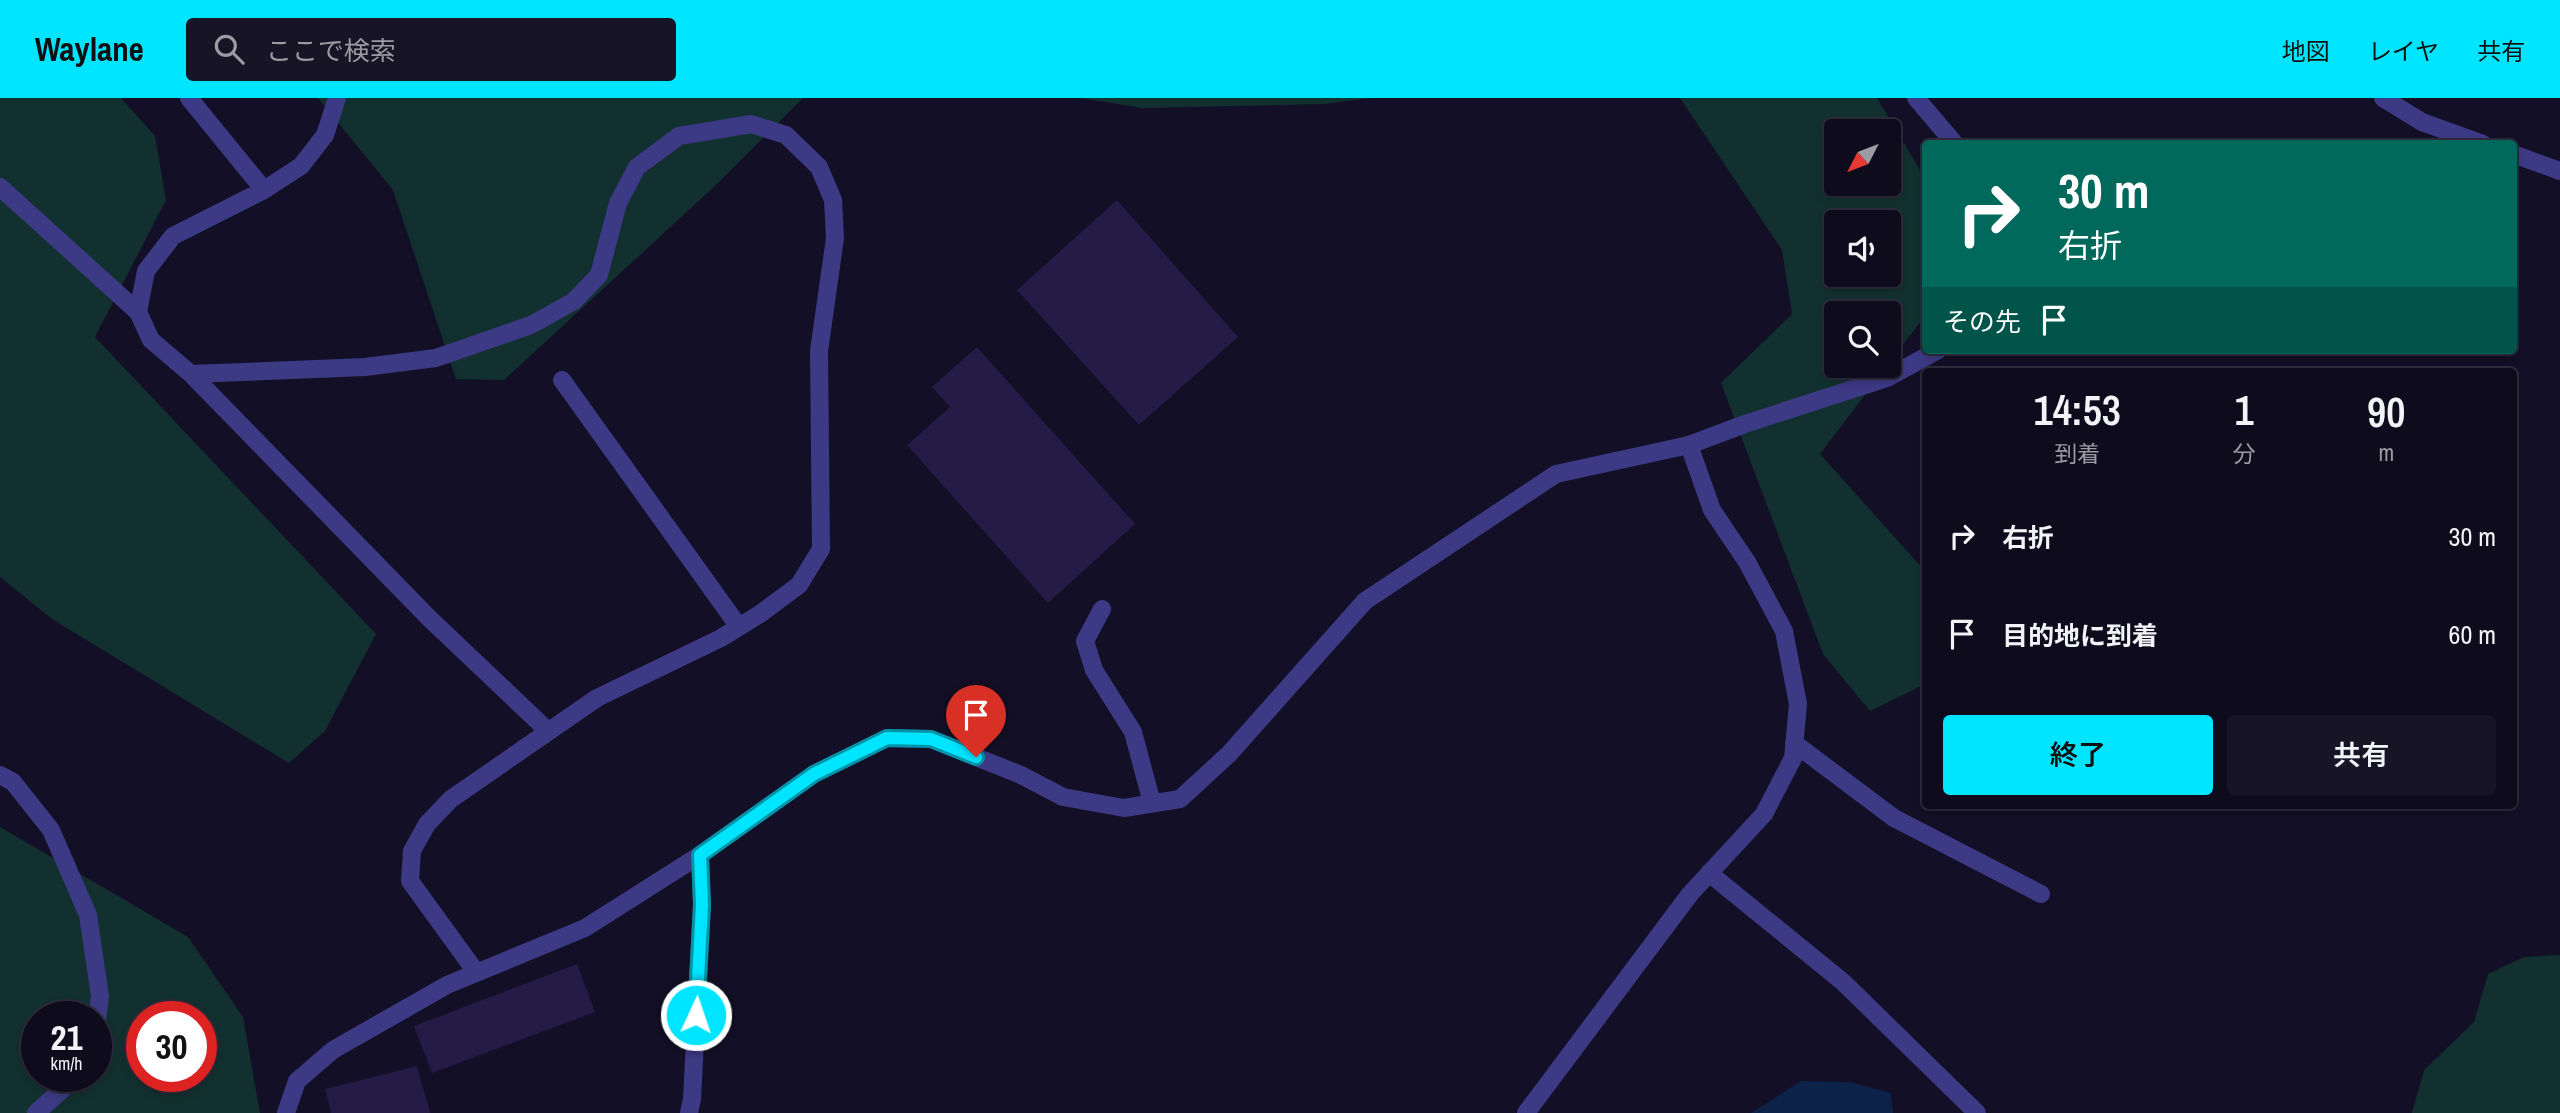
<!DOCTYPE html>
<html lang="ja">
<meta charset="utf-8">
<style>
body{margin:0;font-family:"Archivo Narrow","Noto Sans JP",sans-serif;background:#171425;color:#f1f3f6;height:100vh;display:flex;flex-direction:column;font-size:26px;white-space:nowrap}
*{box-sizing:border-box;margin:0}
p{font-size:23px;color:#9b9ba3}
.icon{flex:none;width:38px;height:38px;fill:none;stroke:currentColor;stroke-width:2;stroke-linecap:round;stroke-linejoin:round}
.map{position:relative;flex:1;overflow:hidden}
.panel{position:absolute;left:1922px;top:270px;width:595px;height:441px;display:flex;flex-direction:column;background:#0e0b1c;border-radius:7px;box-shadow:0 4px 10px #0003,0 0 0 2px #2e2b3b}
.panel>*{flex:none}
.guide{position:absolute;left:1922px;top:42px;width:595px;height:214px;border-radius:7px;box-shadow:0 4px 10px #0003,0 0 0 2px #2e2b3b;background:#00695c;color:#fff;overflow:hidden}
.needle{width:46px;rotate:228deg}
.controls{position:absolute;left:1824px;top:21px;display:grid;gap:14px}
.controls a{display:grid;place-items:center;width:77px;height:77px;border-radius:7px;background:#0e0b1c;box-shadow:0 4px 10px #0003,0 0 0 2px #2e2b3b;font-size:35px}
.speed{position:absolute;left:21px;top:903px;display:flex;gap:14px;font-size:35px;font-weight:700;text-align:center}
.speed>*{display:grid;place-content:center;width:91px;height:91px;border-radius:50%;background:#0e0b1c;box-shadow:0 4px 10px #0003,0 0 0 2px #2e2b3b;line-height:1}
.speed small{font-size:18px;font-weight:400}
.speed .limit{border:10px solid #d22;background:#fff;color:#111}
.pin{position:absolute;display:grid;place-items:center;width:60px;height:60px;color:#fff;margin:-72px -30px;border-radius:50% 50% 50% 0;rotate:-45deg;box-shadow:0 0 7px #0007}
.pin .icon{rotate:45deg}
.me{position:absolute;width:77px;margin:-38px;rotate:3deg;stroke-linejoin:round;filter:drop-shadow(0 0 5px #0008)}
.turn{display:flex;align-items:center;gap:24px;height:147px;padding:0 21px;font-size:32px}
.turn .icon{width:91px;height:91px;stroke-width:2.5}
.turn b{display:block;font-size:49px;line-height:60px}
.then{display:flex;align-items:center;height:66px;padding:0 21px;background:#0003;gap:14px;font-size:26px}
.eta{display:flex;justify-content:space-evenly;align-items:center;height:119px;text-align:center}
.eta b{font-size:42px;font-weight:600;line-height:49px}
.button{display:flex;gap:14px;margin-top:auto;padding:14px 21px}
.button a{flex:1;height:80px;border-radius:7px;background:#00e5ff;color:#111;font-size:28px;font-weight:600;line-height:80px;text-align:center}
.button a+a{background:#171425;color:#f1f3f6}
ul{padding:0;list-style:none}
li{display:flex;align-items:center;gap:21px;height:98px;padding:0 21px}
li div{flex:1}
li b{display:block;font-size:26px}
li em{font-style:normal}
header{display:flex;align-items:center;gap:42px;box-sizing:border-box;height:98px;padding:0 35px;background:#00e5ff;color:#111}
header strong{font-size:33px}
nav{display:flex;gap:38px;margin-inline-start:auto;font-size:24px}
.search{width:490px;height:63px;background:#171425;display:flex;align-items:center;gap:18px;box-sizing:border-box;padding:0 24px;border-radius:7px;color:#9b9ba3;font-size:26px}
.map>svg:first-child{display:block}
</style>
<header>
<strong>Waylane</strong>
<div class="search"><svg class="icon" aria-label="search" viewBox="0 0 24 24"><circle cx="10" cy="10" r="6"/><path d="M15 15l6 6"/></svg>ここで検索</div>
<nav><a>地図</a><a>レイヤ</a><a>共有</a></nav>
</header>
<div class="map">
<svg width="2560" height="1015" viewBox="0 0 2560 1015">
<rect width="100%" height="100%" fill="#130f26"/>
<path fill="#12302f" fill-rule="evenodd" d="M0 0H121L155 38 166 102 95 239 376 536 325 633 289 665 52 521 0 479Z
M318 0H803L716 87 504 282 456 281 393 92Z
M1081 0H1371L1324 6 1142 10Z
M1680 0H1877L1925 80V218L1888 266V215H1836V268H1887L1820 356 1925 473V586L1870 613 1823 556 1721 285 1792 216 1782 152ZM1836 33H1888V86H1836ZM1836 124H1888V177H1836Z
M0 729 188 839 243 919 260 1015H0ZM37 919H96V978H37ZM142 919H201V978H142Z
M2560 857V1015H2412L2424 972 2474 924 2488 876 2524 859Z"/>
<path fill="#0c2248" d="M1801 983 1850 984 1891 995 1893 1015H1751Z"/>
<path fill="#241b47" d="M1117 102 1238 239 1139 327 1017 192Z
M977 249 1135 426 1048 505 907 347 950 309 932 289Z
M577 866 595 914 432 975 414 928Z
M417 968 430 1015H331L325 991Z"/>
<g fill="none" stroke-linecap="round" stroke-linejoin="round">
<path stroke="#3d3a85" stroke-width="18" d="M1102 511 1085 543 1094 572 1133 634 1152 705"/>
<path stroke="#3d3a85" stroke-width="18" d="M189 0 264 92
M0 89 138 214 151 242 191 276 429 520 548 633
M138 214 146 173 173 138 264 92 301 68 325 37 337 0
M191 276 365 269 436 260 531 227 574 203 599 177 618 105 637 69 679 38 751 26 786 37 819 69 833 102 835 140 819 253 821 451 799 487 760 516 721 540 597 600 451 701 427 726 412 753 410 783 476 874
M562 282 739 529
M1794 645 1894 720 2041 796
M0 677 13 684 51 732 88 817 100 898 96 931
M1709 775 1843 884 1977 1015
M36 1015 66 988 74 978
M286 1015 297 983 333 952 447 887 585 830 700 757 814 676 887 640 931 641 1021 677 1063 699 1124 710 1180 701 1229 656 1365 503 1556 376 1689 347 1712 412 1747 464 1784 533 1798 606 1793 660 1764 716 1690 796 1526 1015
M689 1015 692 1001 702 806 700 757"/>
<path stroke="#3d3a85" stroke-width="18" d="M1916 0 1955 46
M2383 0 2422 24 2483 46
M2513 56 2560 73
M1689 347 1745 326 1887 280 1938 252"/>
</g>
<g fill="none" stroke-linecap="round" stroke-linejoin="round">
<defs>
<path id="route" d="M696 917 702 807 700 757 814 676 887 640 931 641 976 659"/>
</defs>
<use href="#route" stroke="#0095a6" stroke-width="18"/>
<use href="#route" stroke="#00e5ff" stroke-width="12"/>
</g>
</svg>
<div class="controls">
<a><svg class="needle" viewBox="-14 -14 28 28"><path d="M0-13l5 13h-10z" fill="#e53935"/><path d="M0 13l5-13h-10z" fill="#9b9ba3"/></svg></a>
<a><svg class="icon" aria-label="sound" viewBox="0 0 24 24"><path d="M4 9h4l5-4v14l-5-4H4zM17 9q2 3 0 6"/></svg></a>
<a><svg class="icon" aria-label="search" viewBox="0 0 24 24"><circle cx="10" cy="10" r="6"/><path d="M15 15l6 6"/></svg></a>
</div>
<div class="speed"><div>21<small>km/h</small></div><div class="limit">30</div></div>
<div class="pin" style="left:976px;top:659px;background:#d93025"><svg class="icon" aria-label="arrive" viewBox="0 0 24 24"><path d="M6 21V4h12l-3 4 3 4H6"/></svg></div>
<svg class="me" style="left:696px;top:917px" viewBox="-20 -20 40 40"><circle r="17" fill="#00e5ff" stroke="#fff" stroke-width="3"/><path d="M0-11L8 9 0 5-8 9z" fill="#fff"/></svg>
<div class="guide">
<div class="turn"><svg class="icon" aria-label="right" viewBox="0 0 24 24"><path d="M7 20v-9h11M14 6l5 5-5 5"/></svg><div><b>30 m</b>右折</div></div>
<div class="then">その先<svg class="icon" aria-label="arrive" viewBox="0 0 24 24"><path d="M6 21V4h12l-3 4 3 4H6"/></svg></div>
</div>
<section class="panel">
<div class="eta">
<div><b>14:53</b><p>到着</p></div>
<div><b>1</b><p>分</p></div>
<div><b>90</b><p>m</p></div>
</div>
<ul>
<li><svg class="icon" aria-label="right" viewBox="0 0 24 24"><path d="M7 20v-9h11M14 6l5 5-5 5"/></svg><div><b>右折</b></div><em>30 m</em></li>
<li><svg class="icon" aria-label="arrive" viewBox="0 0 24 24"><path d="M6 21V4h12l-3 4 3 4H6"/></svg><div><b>目的地に到着</b></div><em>60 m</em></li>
</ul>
<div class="button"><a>終了</a><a>共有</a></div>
</section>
</div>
